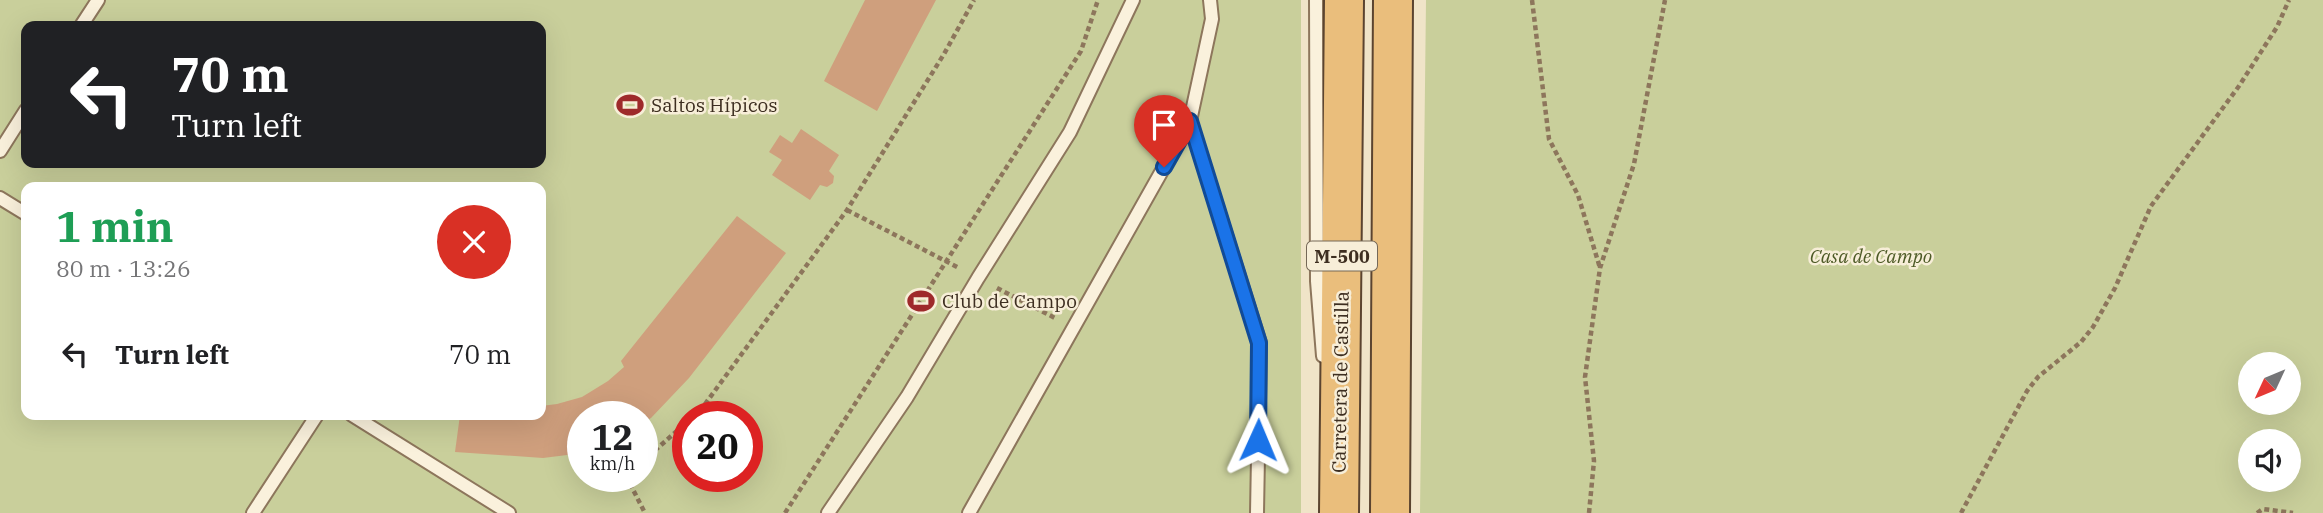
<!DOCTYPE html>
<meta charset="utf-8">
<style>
body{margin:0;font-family:"IBM Plex Serif",serif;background:#f6f6f6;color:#202124;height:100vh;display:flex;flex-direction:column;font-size:26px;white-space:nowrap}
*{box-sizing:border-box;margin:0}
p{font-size:23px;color:#757577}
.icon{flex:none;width:38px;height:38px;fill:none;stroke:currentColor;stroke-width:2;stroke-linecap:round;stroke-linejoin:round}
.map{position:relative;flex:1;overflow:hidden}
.sheet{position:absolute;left:21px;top:182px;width:525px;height:238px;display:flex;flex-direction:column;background:#fff;border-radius:14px;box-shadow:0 7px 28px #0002}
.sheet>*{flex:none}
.guide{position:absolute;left:21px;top:21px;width:525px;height:147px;border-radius:14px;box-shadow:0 7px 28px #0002;background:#202124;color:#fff;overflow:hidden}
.needle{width:46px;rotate:226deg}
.controls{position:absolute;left:2238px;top:352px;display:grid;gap:14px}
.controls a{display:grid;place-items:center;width:63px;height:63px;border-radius:50%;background:#fff;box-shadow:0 7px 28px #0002;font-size:35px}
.speed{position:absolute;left:567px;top:401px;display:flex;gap:14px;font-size:35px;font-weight:700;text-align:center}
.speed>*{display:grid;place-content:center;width:91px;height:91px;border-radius:50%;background:#fff;box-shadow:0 7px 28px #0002;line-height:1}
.speed small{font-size:18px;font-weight:400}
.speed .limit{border:10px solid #d22;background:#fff;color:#111}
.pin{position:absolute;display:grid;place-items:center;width:60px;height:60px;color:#fff;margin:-72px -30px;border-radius:50% 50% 50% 0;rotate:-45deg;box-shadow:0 0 7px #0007}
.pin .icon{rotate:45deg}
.me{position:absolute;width:77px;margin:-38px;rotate:1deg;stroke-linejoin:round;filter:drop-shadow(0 0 5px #0008)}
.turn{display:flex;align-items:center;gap:24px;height:147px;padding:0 35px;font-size:32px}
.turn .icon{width:91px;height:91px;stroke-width:2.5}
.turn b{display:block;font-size:49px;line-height:60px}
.round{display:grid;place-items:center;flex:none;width:74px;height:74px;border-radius:37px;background:#f6f6f6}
.headline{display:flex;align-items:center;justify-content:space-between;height:119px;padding:0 35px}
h1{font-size:42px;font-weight:800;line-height:52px;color:#1e9e55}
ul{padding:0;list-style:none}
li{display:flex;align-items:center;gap:21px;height:105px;padding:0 35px}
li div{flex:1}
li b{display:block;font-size:26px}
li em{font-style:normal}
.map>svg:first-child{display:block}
</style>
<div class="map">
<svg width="2323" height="513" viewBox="0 0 2323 513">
<rect width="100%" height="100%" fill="#f0e4c8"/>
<path fill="#c9cf9b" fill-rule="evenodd" d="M0 0H1301V513H0ZM26 26H541V163H26ZM26 187H541V415H26ZM583 416H642V476H583ZM688 416H747V476H688Z
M1426 0H2323V513H1420ZM2250 364H2289V402H2250ZM2250 441H2289V480H2250Z"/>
<path fill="#cf9f7d" d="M865 0H936L877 111 824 81Z
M801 129 839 155 829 171 834 176 833 183 827 187 820 185 810 200 772 175 782 160 769 152 780 135 792 143Z
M737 216 786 253 689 378 651 418 642 423V416H583V451L575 454 543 458 455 452 460 415H541V406L557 404 582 397 608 381 624 367 621 361Z"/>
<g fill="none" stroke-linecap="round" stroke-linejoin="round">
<defs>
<path id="service" d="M1316 0 1317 281 1323 356
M81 26 98 0
M1190 121 1260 343 1257 513
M0 151 26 110
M0 198 26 214
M352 415 509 513
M253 513 317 415
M828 513 907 397 978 278 1070 132 1133 0
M969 513 1190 121 1212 19 1210 0"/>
<path id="trunk" d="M1339 513 1344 0
M1390 513 1393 0"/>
</defs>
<use href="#service" stroke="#8d765c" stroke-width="16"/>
<use href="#trunk" stroke="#5b4430" stroke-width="42"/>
<path stroke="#8d765c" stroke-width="4.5" stroke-dasharray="5 3.5" stroke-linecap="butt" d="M1532 0 1549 139 1578 195 1600 268
M847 210 959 268
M997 288 1055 318
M693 416 700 411 847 210 944 54 974 0
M642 462 688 421
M626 476 645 513
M785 513 1081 51 1098 0
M1589 513 1594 461 1585 377 1600 268 1634 164 1665 0
M1961 513 2027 391 2038 377 2081 342 2093 327 2115 288 2151 206 2239 86 2277 27 2289 0
M2257 513 2263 509 2293 513"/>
<use href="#service" stroke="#faf1dc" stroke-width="12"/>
<use href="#trunk" stroke="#eabe7c" stroke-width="38"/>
</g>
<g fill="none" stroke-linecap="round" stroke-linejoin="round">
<defs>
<path id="route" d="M1164 167 1190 121 1259 343 1258 440"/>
</defs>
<use href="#route" stroke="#114b97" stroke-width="18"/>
<use href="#route" stroke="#1a73e8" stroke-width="12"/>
</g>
<defs>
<symbol id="stadium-bare" viewBox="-9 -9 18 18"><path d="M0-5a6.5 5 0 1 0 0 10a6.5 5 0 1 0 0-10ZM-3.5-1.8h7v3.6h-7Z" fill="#9e2a2b" stroke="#f7eed8" stroke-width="2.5" paint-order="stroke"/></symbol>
</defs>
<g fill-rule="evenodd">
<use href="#stadium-bare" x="611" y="86" width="38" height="38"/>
<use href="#stadium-bare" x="902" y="282" width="38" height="38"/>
</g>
<g text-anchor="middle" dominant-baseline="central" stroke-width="5" stroke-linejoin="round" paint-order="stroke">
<rect fill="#f7eed8" stroke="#756857" stroke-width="2" x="1307" y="241.5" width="70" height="29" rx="5"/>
<g font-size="18" font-weight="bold" fill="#3d2e20">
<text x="1342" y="256">M-500</text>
</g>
<g font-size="19" fill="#3d2e20" stroke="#f7eed8" text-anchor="start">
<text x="651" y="105">Saltos Hípicos</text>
<text x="942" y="301">Club de Campo</text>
</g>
<g font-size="19" font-style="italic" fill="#4d5a26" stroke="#f7eed8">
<text x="1871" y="256">Casa de Campo</text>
</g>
<g font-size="19" fill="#3d2e20" stroke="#f7eed8">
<text transform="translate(1340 382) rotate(-89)">Carretera de Castilla</text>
</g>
</g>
</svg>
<div class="controls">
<a><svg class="needle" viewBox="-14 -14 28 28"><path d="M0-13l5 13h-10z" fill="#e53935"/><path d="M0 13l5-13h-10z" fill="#757577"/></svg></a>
<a><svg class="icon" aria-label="sound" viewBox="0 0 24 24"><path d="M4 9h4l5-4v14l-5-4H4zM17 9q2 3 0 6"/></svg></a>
</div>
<div class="speed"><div>12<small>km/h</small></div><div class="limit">20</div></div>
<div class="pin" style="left:1164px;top:167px;background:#d93025"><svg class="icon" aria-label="arrive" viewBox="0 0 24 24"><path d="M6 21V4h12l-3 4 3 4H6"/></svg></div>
<svg class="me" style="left:1258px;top:440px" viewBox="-20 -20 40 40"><path d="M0-17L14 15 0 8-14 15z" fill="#1a73e8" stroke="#fff" stroke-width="4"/></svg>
<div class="guide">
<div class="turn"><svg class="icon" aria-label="left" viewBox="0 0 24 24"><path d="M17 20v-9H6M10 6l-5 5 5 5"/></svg><div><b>70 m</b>Turn left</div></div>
</div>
<section class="sheet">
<div class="headline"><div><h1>1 min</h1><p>80 m · 13:26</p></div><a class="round" style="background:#d93025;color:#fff"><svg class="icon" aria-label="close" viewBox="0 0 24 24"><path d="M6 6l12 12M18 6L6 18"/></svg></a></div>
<ul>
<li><svg class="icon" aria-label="left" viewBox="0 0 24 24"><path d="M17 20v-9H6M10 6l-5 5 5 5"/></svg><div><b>Turn left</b></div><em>70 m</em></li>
</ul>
</section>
</div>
